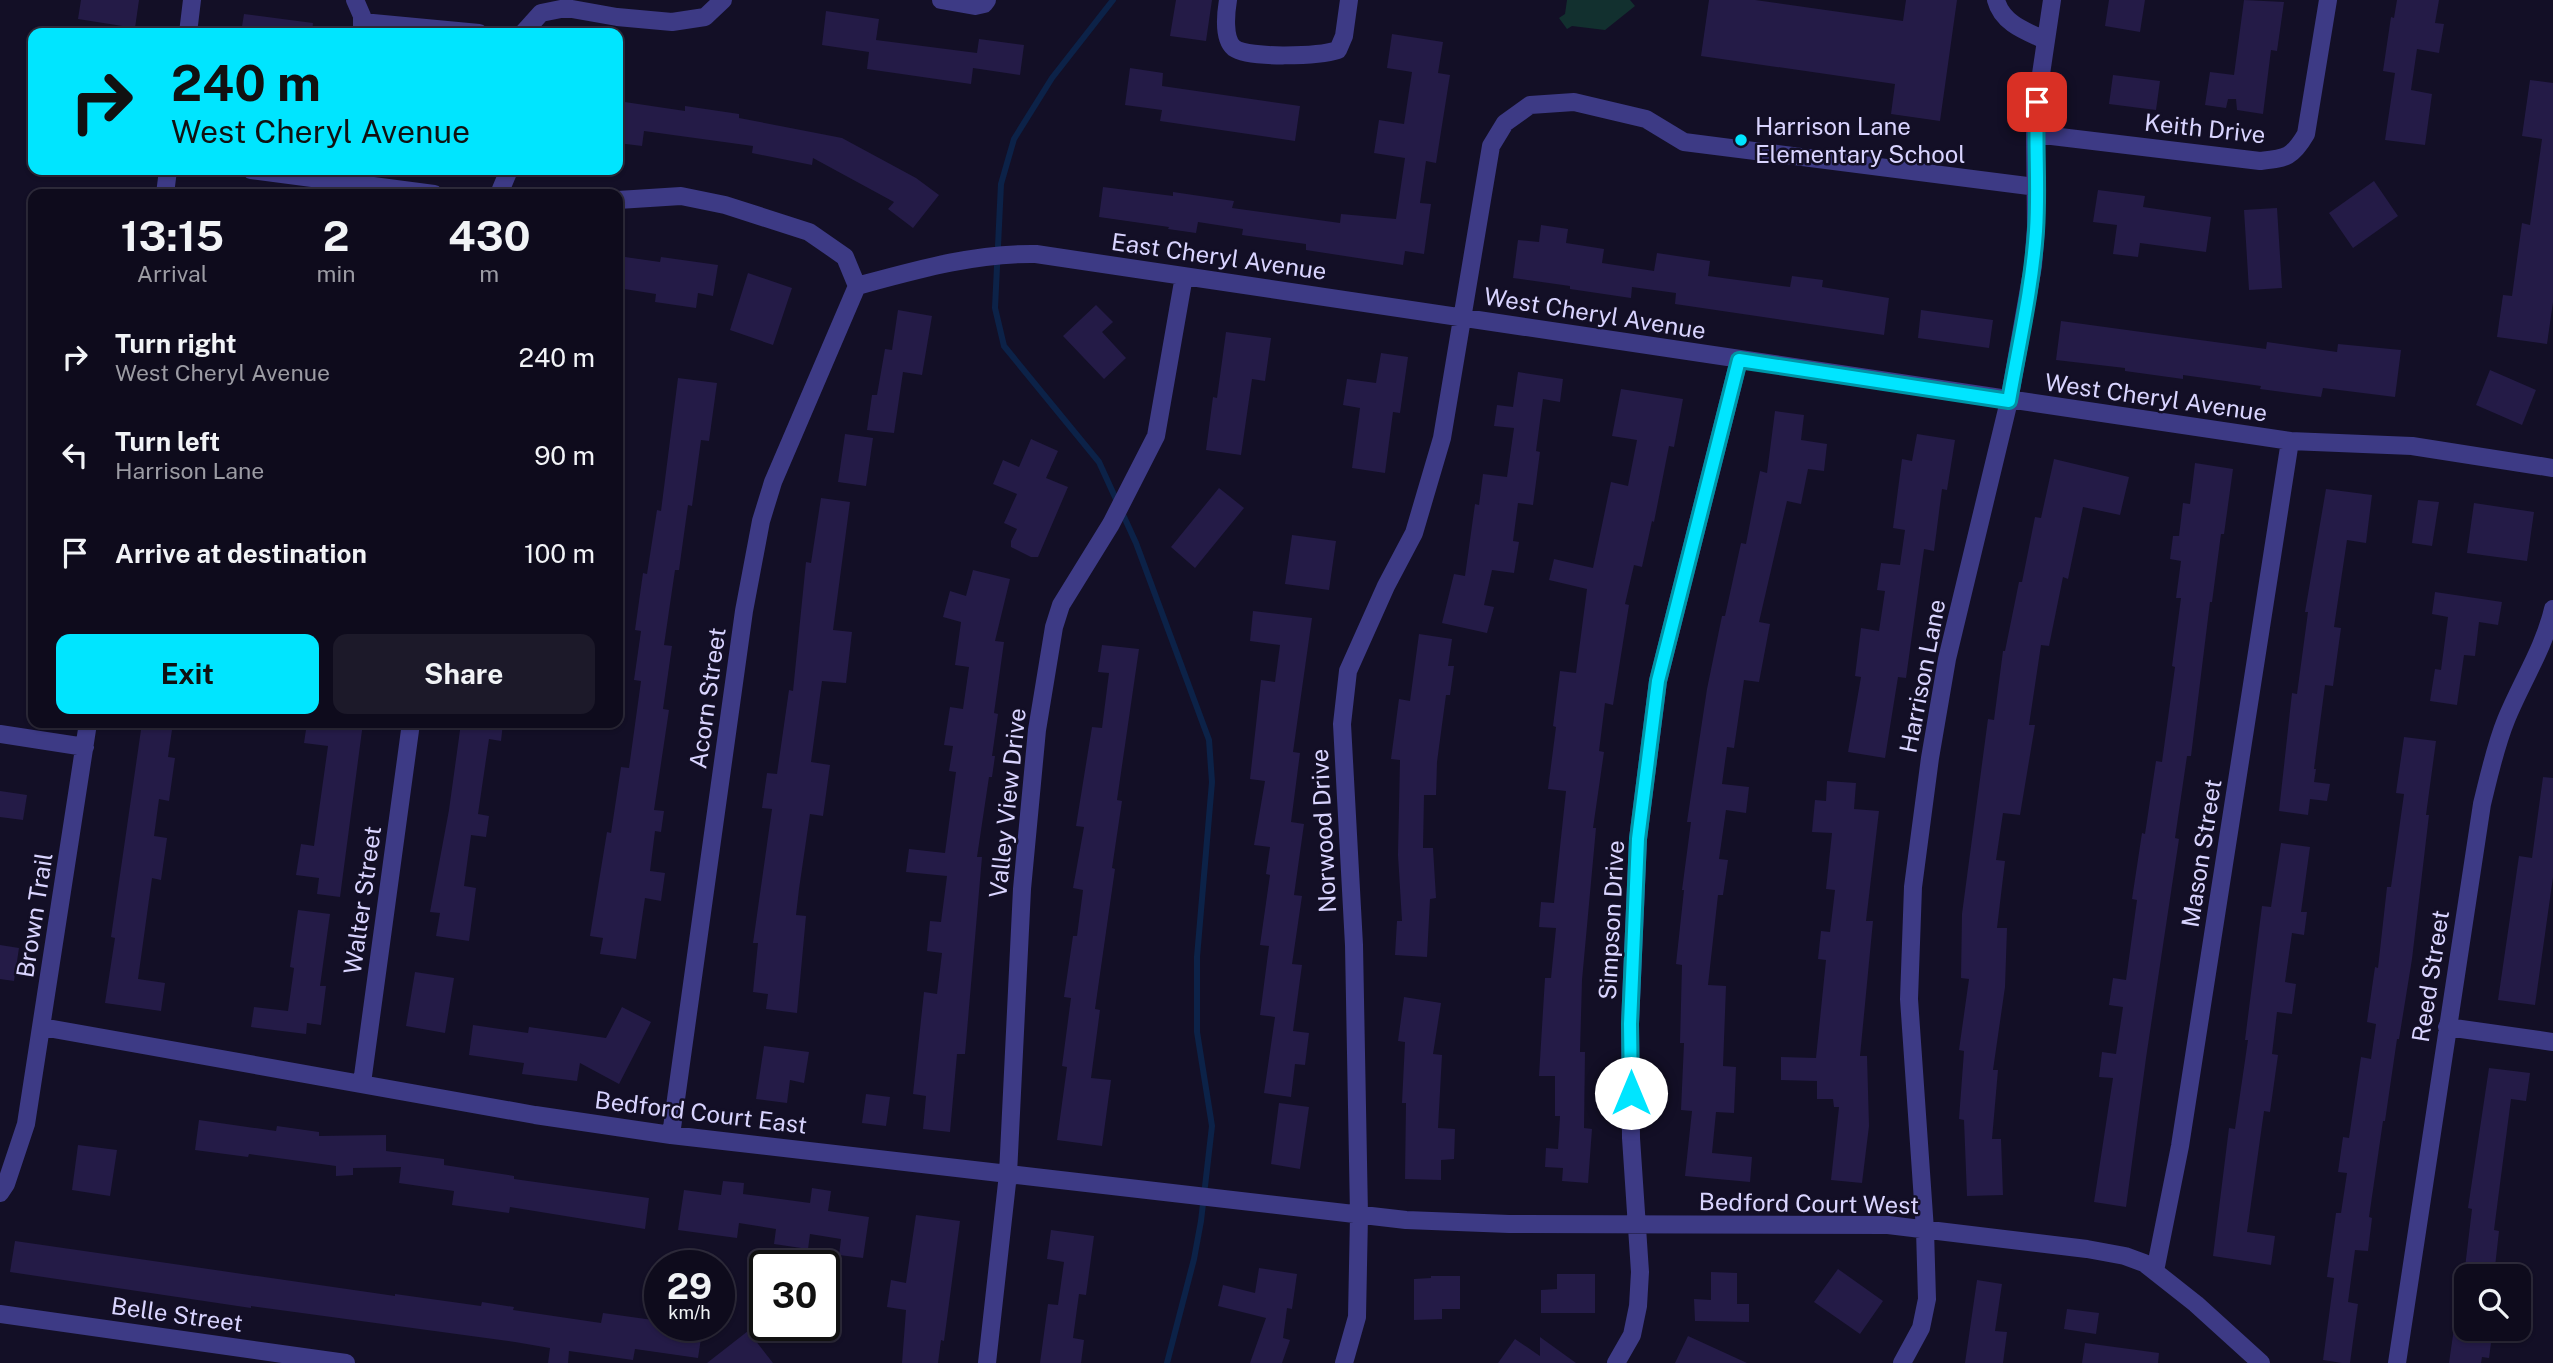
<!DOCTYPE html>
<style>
body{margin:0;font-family:"Public Sans",sans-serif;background:#1c1929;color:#f1f3f6;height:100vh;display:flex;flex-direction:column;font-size:26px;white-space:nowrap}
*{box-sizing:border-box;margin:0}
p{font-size:23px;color:#9b9ba3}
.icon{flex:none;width:38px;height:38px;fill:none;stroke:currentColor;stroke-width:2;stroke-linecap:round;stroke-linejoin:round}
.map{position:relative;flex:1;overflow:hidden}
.drawer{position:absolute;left:28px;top:189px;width:595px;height:539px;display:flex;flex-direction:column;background:#0e0b1c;border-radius:14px;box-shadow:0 2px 5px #0004,0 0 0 2px #2e2b3b}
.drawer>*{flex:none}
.guide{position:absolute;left:28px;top:28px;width:595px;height:147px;border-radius:14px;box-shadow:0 2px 5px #0004,0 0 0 2px #2e2b3b;background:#00e5ff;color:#111;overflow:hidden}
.tools{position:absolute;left:2454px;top:1264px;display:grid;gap:14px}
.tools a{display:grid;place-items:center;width:77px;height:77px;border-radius:14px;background:#0e0b1c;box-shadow:0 2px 5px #0004,0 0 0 2px #2e2b3b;font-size:35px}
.speed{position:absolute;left:644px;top:1250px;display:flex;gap:14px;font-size:35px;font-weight:700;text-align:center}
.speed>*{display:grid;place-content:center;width:91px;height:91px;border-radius:50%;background:#0e0b1c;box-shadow:0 2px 5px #0004,0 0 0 2px #2e2b3b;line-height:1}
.speed small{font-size:18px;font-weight:400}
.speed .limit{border:4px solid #111;border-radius:10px;background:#fff;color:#111}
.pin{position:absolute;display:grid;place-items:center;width:60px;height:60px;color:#fff;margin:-30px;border-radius:14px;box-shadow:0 4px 10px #0006}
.me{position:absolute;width:77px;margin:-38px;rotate:0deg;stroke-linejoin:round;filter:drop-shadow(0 0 5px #0008)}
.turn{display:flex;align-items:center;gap:24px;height:147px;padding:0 28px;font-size:32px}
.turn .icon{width:91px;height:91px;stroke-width:2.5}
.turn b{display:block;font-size:49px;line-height:60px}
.eta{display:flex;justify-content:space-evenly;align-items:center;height:119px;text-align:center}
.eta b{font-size:42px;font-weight:700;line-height:49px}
.primary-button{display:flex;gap:14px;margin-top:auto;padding:14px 28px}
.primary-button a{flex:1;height:80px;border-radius:14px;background:#00e5ff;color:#111;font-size:28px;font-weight:700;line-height:80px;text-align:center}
.primary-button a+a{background:#1c1929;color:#f1f3f6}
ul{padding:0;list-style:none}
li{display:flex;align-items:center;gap:21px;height:98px;padding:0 28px}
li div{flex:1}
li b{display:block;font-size:26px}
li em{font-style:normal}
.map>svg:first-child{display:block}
</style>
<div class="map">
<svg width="2553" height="1363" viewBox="0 0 2553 1363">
<rect width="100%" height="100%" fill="#130f26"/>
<path fill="#12302f" d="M1567 0H1630L1635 6 1605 30 1572 26 1567 29 1559 18 1565 14Z"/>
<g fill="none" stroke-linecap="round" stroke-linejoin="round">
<path stroke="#0c2248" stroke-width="6" d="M1113 0 1052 78 1014 139 1001 184 995 308 1004 346 1099 462 1136 543 1209 740 1212 782 1197 957V1032L1212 1126 1201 1221 1194 1259 1167 1363"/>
</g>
<path fill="#241b47" d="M81 0H139L135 28 78 19Z
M1176 0H1212L1206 41 1170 36Z
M1709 0H1755L1903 21 1906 0H1957L1940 121 1891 114 1895 84 1701 56Z
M2109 0H2145L2140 32 2105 26Z
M2244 0 2284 2 2277 51 2271 50 2263 114 2237 110 2236 99H2228L2226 108 2205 105 2210 72 2234 75Z
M2397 0H2439L2435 23 2444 24 2439 53 2417 49 2411 90 2432 94 2425 145 2385 140 2395 73 2383 71 2391 17 2394 18Z
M826 11 879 19 876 40 977 53 979 39 1024 45 1020 75 973 68 971 84 867 69 869 52 822 45Z
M244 14 313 23 312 33H241Z
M1392 34 1443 42 1438 73 1450 75 1436 163 1426 161 1420 203 1431 204 1424 254 1405 251 1403 265 1306 250V244L1242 235 1243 229 1198 222 1196 233 1168 229 1169 227 1099 217 1103 187 1173 196V192L1234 201 1232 208 1340 223 1341 214 1396 219 1405 158 1374 153 1379 120 1404 124 1412 72 1387 68Z
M1130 68 1163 73 1162 86 1300 106 1295 141 1160 121 1162 110 1125 105Z
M2113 75 2160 81 2156 110 2109 104Z
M2530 80 2553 83V302L2547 344 2497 337 2503 295 2512 296 2522 223 2530 225 2542 139 2522 136Z
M618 101 685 111V106L739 114V118L842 138 916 178 939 195 913 228 888 209 894 202 813 158 812 165 752 153 753 146 644 131 642 146 618 143Z
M2374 181 2398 216 2353 248 2329 213Z
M2098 190 2145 196 2143 207 2211 217 2206 252 2140 243 2138 257 2113 254 2117 225 2093 222Z
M2277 208 2282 288 2249 290 2244 210Z
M1541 225 1568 229 1566 243 1604 249 1602 263 1654 271 1657 253 1710 261 1708 276 1790 287 1792 276 1823 280 1822 287 1889 298 1884 335 1675 304 1676 293 1632 287 1631 298 1570 289V286L1513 278 1518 240 1539 242Z
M618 256 660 262 661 257 718 265 713 296 698 293 696 308 655 302 656 294 618 288Z
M748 273 792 288 773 345 730 330Z
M1096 305 1113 322 1102 332 1126 358 1104 379 1063 336Z
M898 310 932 316 922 375 903 372 894 433 867 430 872 395H877L885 349 892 350Z
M1921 310 1993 320 1989 348 1918 338Z
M2061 321 2266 349 2267 342 2337 352 2338 344 2401 350 2395 397 2323 388 2321 397 2260 389 2261 386 2183 375V379L2125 371V368L2056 360Z
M1226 332 1271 338 1265 381 1252 379 1241 455 1206 450 1213 397 1217 398Z
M1381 353 1408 357 1400 413 1393 412 1385 473 1352 468 1360 408 1343 405 1347 379 1376 383Z
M2490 370 2536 390 2522 425 2476 405Z
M1518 372 1563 379 1560 402 1543 399 1536 451 1540 452 1533 505 1518 503 1513 541 1519 542 1514 573 1492 570 1484 605 1494 607 1487 633 1442 623 1454 574 1465 576 1475 504 1479 505 1483 474 1507 477 1514 428 1494 426 1497 405 1513 407Z
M678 378 717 383 709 441 701 440 692 506 688 505 679 570H675L664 645 672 646 663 709 669 710 654 810 664 811 661 832 655 831 650 871 665 873 661 901 645 898 636 959 600 954 603 938 590 936 607 832 611 833 621 767 629 768 641 681 634 680 641 631 635 630 643 573 647 574 657 510 661 511Z
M1621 389 1683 399 1674 447 1669 446 1654 522 1652 521 1642 567 1634 565 1625 604 1629 605 1613 705 1605 703 1599 751 1604 752 1593 828H1596L1582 980 1580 1052H1585L1584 1128 1592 1129 1588 1183 1562 1181 1563 1168 1545 1167 1546 1148 1558 1149 1560 1116H1555V1076H1539L1545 978H1551L1556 928 1539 927 1541 902 1554 903 1566 791 1548 789 1556 727 1553 726 1560 671 1576 673 1587 589 1549 580 1554 559 1593 568 1611 482 1628 486 1637 440 1612 436Z
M1775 411 1804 415 1801 440 1827 444 1824 471 1808 469 1801 504 1787 501 1759 622 1770 624 1759 682 1744 680 1734 748 1727 747 1722 784 1749 787 1746 813 1726 810 1719 859 1728 860 1723 895H1718L1708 985 1726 986 1723 1066 1736 1067 1734 1113 1716 1112 1712 1153 1752 1157 1750 1182 1685 1176 1692 1111 1681 1110 1684 1043H1680L1682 965 1676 964 1684 890H1682L1691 822H1687L1707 689 1722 616H1725L1741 543 1746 544 1760 471 1767 473Z
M845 434 873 438 866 486 838 482Z
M1917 434 1955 440 1947 490 1942 489 1934 551 1924 549 1906 678 1898 677 1885 758 1848 752 1861 677 1855 676 1861 628 1879 631 1885 591 1877 590 1881 563 1900 565 1905 530 1893 528 1902 459 1912 461Z
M1031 439 1058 451 1046 478 1068 487 1038 557H1031L1011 547V541L1017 529 1004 523 1017 494 993 484 1003 460 1019 467Z
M2054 459 2129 477 2120 515 2083 507 2068 579 2063 577 2049 646 2041 645 2029 725H2035L2020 815 2003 813 1996 860 2005 861 1997 928H2007L2005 987 1993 1070H1998L1992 1139H2001L2003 1195 1967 1196 1964 1120 1959 1119 1964 1051 1959 1050 1969 979 1961 978 1962 914 1988 719 1994 720 2003 651H2005L2019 582H2022L2035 517 2041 518Z
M2195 463 2233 469 2224 534H2221L2212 602H2210L2191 756H2187L2175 838 2179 839 2146 1058 2126 1207 2094 1202 2113 1078 2099 1077 2102 1052 2116 1054 2123 1007 2109 1005 2113 978 2126 980 2137 900 2132 899 2142 833 2145 834 2156 761 2162 762 2175 667 2172 666 2181 598H2176L2181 561 2170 559 2173 536H2179L2183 503 2190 504Z
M1219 488 1244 508 1195 568 1171 547Z
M2326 489 2372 495 2366 543 2347 540 2334 627 2341 628 2333 686 2325 685 2314 769H2316L2314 782 2330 784 2327 801 2310 799 2308 815 2279 811 2292 693 2297 694 2308 612H2305Z
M821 498 850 502 833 630 852 632 846 683 822 681 811 762 830 765 823 816 810 814 799 889 796 915 806 916 797 1013 766 1009 768 994 753 992 758 943H753L772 809 762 808 767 773 777 774 789 690 793 691 806 562 811 563Z
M2418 500 2439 502 2432 546 2412 543Z
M2474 503 2534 512 2527 561 2467 553Z
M1292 535 1336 541 1329 590 1285 584Z
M973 570 1010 579 995 641 1004 642 994 713 998 714 992 756H995L992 777H989L977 857H982L965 1054H957L950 1132 923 1129 926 1096 913 1094 924 992 937 994 942 953 927 951 930 921 941 922 947 876 906 872 909 849 945 853 956 772 949 771 953 746 944 745 950 707 963 709 969 667 955 665 961 622 943 617 950 591 966 596Z
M2435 592 2502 602 2498 625 2479 622 2475 656 2464 655 2457 705 2430 701 2435 669 2441 670 2448 617 2432 614Z
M1253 611 1312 618 1293 752 1300 753 1291 822 1304 824 1294 895 1302 896 1292 964 1302 965 1293 1031 1309 1033 1305 1065 1295 1064 1291 1097 1264 1093 1275 1017 1260 1015 1269 946 1260 945 1270 875 1266 874 1270 847 1254 845 1265 781 1250 779 1261 680 1275 682 1280 645 1250 641Z
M1419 634 1452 639 1448 666H1454L1450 695H1446L1437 762 1436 795H1424L1423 848H1433L1436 898 1430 899 1427 957 1395 955 1397 921H1402L1398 855 1400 760 1391 759 1399 699 1410 701Z
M1102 645 1139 649 1117 800 1122 801 1112 868 1115 869 1095 1009 1100 1010 1091 1078 1111 1080 1102 1146 1057 1140 1067 1067 1062 1066 1071 998 1064 997 1073 936H1077L1083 890 1073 888 1084 827 1076 826 1092 727 1102 728 1109 673 1098 672Z
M142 723H173L168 757 175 758 169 801 159 799 154 836 167 838 161 880 152 878 138 979 165 983 161 1011 105 1003 115 938 111 937Z
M307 723H363L340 897 317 894 319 878 296 875 301 844 314 846 328 746 304 743Z
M461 723H503L501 741 489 739 478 814 489 816 486 837 471 835 464 886 476 888 469 941 436 936 440 913 430 912 449 810Z
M2404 737 2436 741 2426 815H2429L2412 959 2399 1039H2397L2385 1121H2383L2369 1217 2372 1218 2368 1251 2355 1250 2348 1302 2358 1304 2350 1363H2342L2323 1360 2334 1278 2327 1277 2336 1213H2341L2347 1173 2338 1172 2343 1137 2349 1138 2361 1057 2371 1059 2376 1024 2367 1022 2375 967 2378 968 2387 887H2391L2404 794 2396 793Z
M2543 777 2553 778V877L2535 1005 2498 1000 2519 856 2532 858Z
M1827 781 1856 783 1854 809 1879 811 1866 921H1873L1860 1056H1867L1869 1126 1862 1183 1831 1180 1839 1107H1834L1833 1099H1817V1081L1781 1080V1057L1816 1058 1826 960 1818 959 1821 931 1830 932 1835 890 1826 889 1832 833 1812 832 1815 800 1826 801Z
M0 791 27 795 23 820 0 817Z
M2281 843 2310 847 2301 912H2307L2304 935 2292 933 2285 982 2296 984 2292 1014 2277 1012 2272 1054 2278 1055 2270 1112 2264 1111 2247 1232 2275 1236 2271 1265 2213 1256 2229 1128 2235 1129 2248 1040H2245L2262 906 2271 907Z
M298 910 330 914 320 986H326L321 1025 307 1023 306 1034 251 1027 254 1007 288 1011 294 968 290 967Z
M0 945 19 948 14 981 0 979Z
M415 972 454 978 445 1033 406 1026Z
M1404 997 1441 1003 1433 1054 1442 1055 1438 1128 1455 1129 1454 1159 1441 1160V1180L1405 1179 1406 1103H1402L1405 1042 1398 1041Z
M622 1007 651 1022 619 1084 580 1063 577 1081 522 1074 524 1063 469 1055 473 1025 528 1033 529 1027 606 1038Z
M764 1046 809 1052 804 1083 790 1080 787 1103 756 1099Z
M2489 1068 2530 1073 2526 1101 2511 1099 2494 1230 2499 1231 2494 1276H2464L2472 1209 2468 1208Z
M866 1094 890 1097 886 1126 862 1123Z
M1279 1103 1309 1107 1300 1169 1271 1164Z
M199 1120 276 1131 277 1126 319 1132V1136L386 1135V1151L444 1159V1165L514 1176V1179L649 1198 645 1229 510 1207 509 1213 452 1205 454 1191 399 1183 401 1167 353 1168V1175L336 1176V1166L249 1154 248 1157 195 1150Z
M78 1145 117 1150 110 1196 72 1190Z
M723 1181 744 1183 743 1194 810 1203 812 1188 831 1191 828 1211 869 1217 863 1258 839 1255 841 1239 810 1234 808 1249 774 1244 776 1229 739 1223 737 1238 678 1230 684 1190 721 1195Z
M916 1215 960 1221 944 1341 941 1340 938 1363H902L906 1310 887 1307 891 1280 906 1283Z
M1051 1230 1094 1236 1086 1295 1079 1294 1073 1338 1084 1340 1081 1363H1040L1048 1304 1058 1305 1064 1262 1047 1259Z
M15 1241 395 1296V1294L481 1306 482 1302 514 1307 513 1310 601 1323 603 1313 660 1321V1325H703L698 1358 635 1349 633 1360 569 1351 568 1363H548L550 1348 515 1342 251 1306V1308L10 1272Z
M1259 1268 1297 1274 1292 1309 1287 1308 1283 1338 1290 1340 1282 1363H1250L1266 1318 1218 1306 1223 1285 1255 1293Z
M1838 1269 1883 1301 1860 1334 1814 1302Z
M1711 1272 1737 1273V1304H1749V1322L1695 1321 1694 1299 1711 1300Z
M1557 1274H1595V1313H1541V1290L1557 1289Z
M1431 1276H1460V1309H1442V1319L1414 1320V1279L1431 1278Z
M1977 1280 2002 1284 1995 1331 2007 1332 2003 1363H1965Z
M2067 1309 2099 1313 2096 1334 2064 1329Z
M2454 1328H2485L2483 1342 2491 1343 2489 1358 2482 1357 2481 1363H2449Z
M748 1331 773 1363H707Z
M1688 1336 1747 1363H1675Z
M1540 1337 1576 1363H1498L1515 1339 1540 1356Z
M2085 1343 2159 1353 2158 1363H2082Z"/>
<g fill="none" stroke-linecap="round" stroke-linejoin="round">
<path stroke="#3d3a85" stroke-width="18" d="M355 0 362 16V33
M941 0 975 6 984 4 987 0
M1228 0C1226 12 1223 39 1234 48 1249 59 1320 56 1338 50L1344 36 1349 0
M1996 0C2002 23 2025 31 2045 40
M362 22 479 33
M188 33 192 0
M523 33 541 13 566 8 617 17 672 22 705 17 723 0
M2035 134 2260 161C2286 158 2292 158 2306 134L2328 0
M251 170 434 194
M165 194 168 170
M499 194 509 170
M618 200 681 196 725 205 809 232 845 257 857 286
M857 286C916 270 975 253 1036 254L2290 441 2412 446 2553 468
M0 734 85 747
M42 1027 535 1115 671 1135 1406 1220 1509 1224 1888 1225 2087 1249 2125 1256 2144 1263 2196 1304 2261 1363
M2447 1027 2553 1042
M362 1083 411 723
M671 1135 744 611 761 521 773 482 857 286
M0 1193 6 1184 26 1124 88 723
M2155 1271 2180 1146 2290 441
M0 1314 346 1363
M987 1363 1008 1174 1022 889 1037 730 1054 627 1061 605 1111 524 1156 436 1184 276
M1344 1363 1357 1317 1359 1215 1354 945 1342 724 1348 671 1386 586 1414 533 1442 438 1491 146 1505 123 1530 105 1574 102 1646 119 1684 142 2036 187
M1616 1363 1632 1335 1638 1306 1640 1272 1631 1138 1630 1024 1638 839 1658 681 1739 360
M1902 1363 1921 1328 1927 1299 1925 1230 1909 999 1913 887 1930 758 1947 659 2009 401 2033 266 2036 227 2035 134 2037 101 2052 0
M2397 1363 2482 804C2489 776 2495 747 2506 720 2521 683 2544 648 2553 609"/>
</g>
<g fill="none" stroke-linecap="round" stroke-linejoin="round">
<defs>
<path id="route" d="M1631 1093 1630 1024 1638 839 1658 681 1739 360 2009 401C2019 344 2032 288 2036 231 2039 188 2035 145 2037 102"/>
</defs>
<use href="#route" stroke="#0095a6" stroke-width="18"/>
<use href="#route" stroke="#00e5ff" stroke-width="12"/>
</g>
<circle fill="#00e5ff" stroke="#130f26" stroke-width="2.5" cx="1741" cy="140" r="7"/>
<g text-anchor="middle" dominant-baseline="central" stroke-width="5" stroke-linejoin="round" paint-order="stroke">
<g font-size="24" fill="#d9d4ff" stroke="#130f26" text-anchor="start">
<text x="1755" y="126">Harrison Lane<tspan x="1755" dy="28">Elementary School</tspan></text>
</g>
<g font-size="24" fill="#d9d4ff" stroke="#130f26">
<text transform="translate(2205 128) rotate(6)">Keith Drive</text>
<text transform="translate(1219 256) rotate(8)">East Cheryl Avenue</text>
<text transform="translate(1595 313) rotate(9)">West Cheryl Avenue</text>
<text transform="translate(2156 397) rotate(8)">West Cheryl Avenue</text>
<text transform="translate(1922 676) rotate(-79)">Harrison Lane</text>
<text transform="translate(707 698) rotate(-82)">Acorn Street</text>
<text transform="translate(1007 803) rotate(-84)">Valley View Drive</text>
<text transform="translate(1323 831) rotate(-93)">Norwood Drive</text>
<text transform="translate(2201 853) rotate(-81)">Mason Street</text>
<text transform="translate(362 900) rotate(-82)">Walter Street</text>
<text transform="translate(34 915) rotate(-81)">Brown Trail</text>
<text transform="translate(1611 920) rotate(-87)">Simpson Drive</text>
<text transform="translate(2430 976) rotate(-81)">Reed Street</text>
<text transform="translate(701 1112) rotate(7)">Bedford Court East</text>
<text transform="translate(1809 1203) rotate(1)">Bedford Court West</text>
<text transform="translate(177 1314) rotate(8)">Belle Street</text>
</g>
</g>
</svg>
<div class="tools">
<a><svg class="icon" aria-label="search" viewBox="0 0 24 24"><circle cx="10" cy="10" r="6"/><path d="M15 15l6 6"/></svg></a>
</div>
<div class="speed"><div>29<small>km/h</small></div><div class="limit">30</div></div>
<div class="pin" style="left:2037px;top:102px;background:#d93025"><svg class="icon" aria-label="arrive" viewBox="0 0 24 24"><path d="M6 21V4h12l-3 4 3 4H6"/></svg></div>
<svg class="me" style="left:1631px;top:1093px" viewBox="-20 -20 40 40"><circle r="19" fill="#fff"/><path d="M0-13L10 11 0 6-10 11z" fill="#00e5ff"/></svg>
<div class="guide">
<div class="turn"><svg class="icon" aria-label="right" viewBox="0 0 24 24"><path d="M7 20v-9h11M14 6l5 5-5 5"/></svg><div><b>240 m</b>West Cheryl Avenue</div></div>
</div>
<section class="drawer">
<div class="eta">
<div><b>13:15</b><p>Arrival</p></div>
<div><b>2</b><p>min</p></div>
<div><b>430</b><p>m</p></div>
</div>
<ul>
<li><svg class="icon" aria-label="right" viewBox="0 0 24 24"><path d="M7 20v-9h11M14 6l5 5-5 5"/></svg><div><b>Turn right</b><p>West Cheryl Avenue</p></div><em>240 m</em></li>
<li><svg class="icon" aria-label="left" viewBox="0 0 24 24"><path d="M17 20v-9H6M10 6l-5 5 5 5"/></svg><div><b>Turn left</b><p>Harrison Lane</p></div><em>90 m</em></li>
<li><svg class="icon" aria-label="arrive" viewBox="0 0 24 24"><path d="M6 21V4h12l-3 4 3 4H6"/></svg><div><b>Arrive at destination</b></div><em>100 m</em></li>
</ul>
<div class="primary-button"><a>Exit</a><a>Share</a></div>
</section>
</div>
